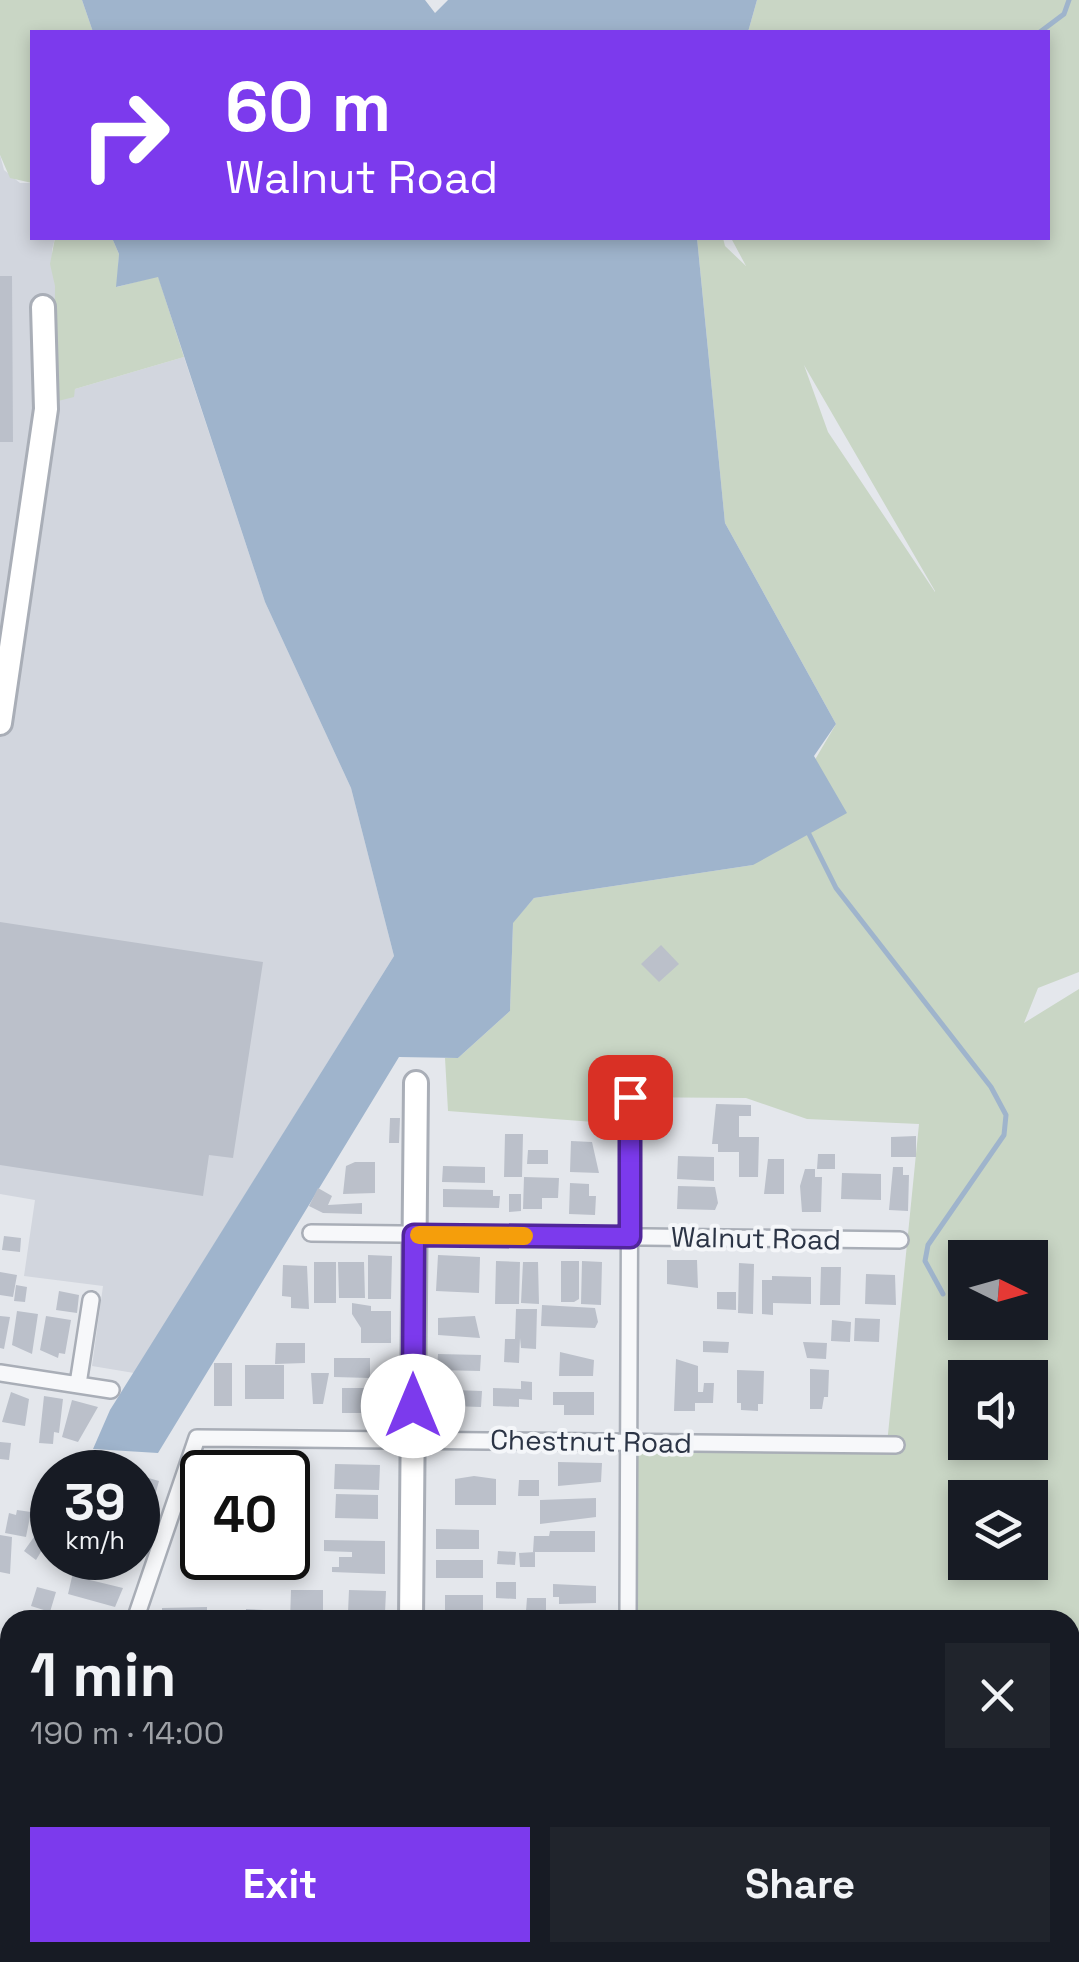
<!DOCTYPE html>
<meta charset="utf-8">
<style>
body{margin:0;font-family:"Space Grotesk",sans-serif;background:#20242c;color:#f1f3f6;height:100vh;display:flex;flex-direction:column;font-size:38px;white-space:nowrap}
*{box-sizing:border-box;margin:0}
p{font-size:32px;color:#9ea1a6}
.icon{flex:none;width:55px;height:55px;fill:none;stroke:currentColor;stroke-width:2;stroke-linecap:round;stroke-linejoin:round}
.map{position:relative;flex:1;overflow:hidden}
.panel{position:absolute;left:0px;top:1610px;width:1080px;height:352px;display:flex;flex-direction:column;background:#171b24;border-radius:30px 30px 0 0;box-shadow:0 5px 15px #0003}
.panel>*{flex:none}
.banner{position:absolute;left:30px;top:30px;width:1020px;height:210px;border-radius:0px;box-shadow:0 5px 15px #0003;background:#7c3aed;color:#fff;overflow:hidden}
.needle{width:65px;rotate:95deg}
.tools{position:absolute;left:948px;top:1240px;display:grid;gap:20px}
.tools a{display:grid;place-items:center;width:100px;height:100px;border-radius:0px;background:#171b24;box-shadow:0 5px 15px #0003;font-size:50px}
.speed{position:absolute;left:30px;top:1450px;display:flex;gap:20px;font-size:50px;font-weight:700;text-align:center}
.speed>*{display:grid;place-content:center;width:130px;height:130px;border-radius:50%;background:#171b24;box-shadow:0 5px 15px #0003;line-height:1}
.speed small{font-size:25px;font-weight:400}
.speed .limit{border:5px solid #111;border-radius:15px;background:#fff;color:#111}
.pin{position:absolute;display:grid;place-items:center;width:85px;height:85px;color:#fff;margin:-42px;border-radius:20px;box-shadow:0 5px 15px #0006}
.me{position:absolute;width:110px;margin:-55px;rotate:0deg;stroke-linejoin:round;filter:drop-shadow(0 0 8px #0008)}
.turn{display:flex;align-items:center;gap:35px;height:210px;padding:0 30px;font-size:45px}
.turn .icon{width:130px;height:130px;stroke-width:2.5}
.turn b{display:block;font-size:70px;line-height:85px}
.round{display:grid;place-items:center;flex:none;width:105px;height:105px;border-radius:0px;background:#20242c}
.headline{display:flex;align-items:center;justify-content:space-between;height:170px;padding:0 30px}
h1{font-size:60px;font-weight:800;line-height:75px}
.primary-button{display:flex;gap:20px;margin-top:auto;padding:20px 30px}
.primary-button a{flex:1;height:115px;border-radius:0px;background:#7c3aed;color:#fff;font-size:40px;font-weight:800;line-height:115px;text-align:center}
.primary-button a+a{background:#20242c;color:#f1f3f6}
.map>svg:first-child{display:block}
</style>
<div class="map">
<svg width="1079" height="1962" viewBox="0 0 1079 1962">
<rect width="100%" height="100%" fill="#e4e7ec"/>
<path fill="#d2d6de" d="M0 155 4 170 20 183H32V238H55L52 250 55 285 73 397 75 389 184 357 265 602 351 788 394 956 134 1373 92 1366 103 1286 24 1276 35 1200 0 1194Z"/>
<path fill="#c9d6c5" fill-rule="evenodd" d="M0 0H82L93 32H32V183L10 178 0 155Z
M757 0H1079V972L1038 988 1024 1023 1079 989V1962H887V1953L1070 1952V1620H626L629 1441 887 1444 919 1124 807 1119 746 1098 610 1097 607 1123 448 1111 445 1058H458L510 1011 513 922 534 898 753 865 836 724 725 523 697 238H723L725 246 746 266 731 238H1048V32H748ZM804 365 935 591V592L828 432ZM965 1258H1030V1322H965ZM965 1378H1030V1442H965ZM965 1498H1030V1562H965Z
M55 238H112L119 254 117 287 158 276 184 357 75 389 74 397 54 402 55 286 50 264Z
M237 1456H276V1472H236Z"/>
<path fill="#9fb4cc" d="M82 0H425L435 13 448 0H757L748 32H93Z
M112 238H697L725 523 836 724 814 756 847 813 753 865 534 898 513 923 510 1011 458 1058 399 1057 158 1453 93 1449 110 1410 394 956 351 788 265 602 158 277 116 287 119 254Z"/>
<g fill="none" stroke-linecap="round" stroke-linejoin="round">
<path stroke="#9fb4cc" stroke-width="5" d="M1040 32 1064 14 1069 0
M809 834 836 888 991 1087 1006 1115 1004 1135 928 1245 925 1261 943 1294"/>
</g>
<path fill="#bbc0ca" d="M0 276H12L13 442H0Z
M0 922 263 962 233 1158 209 1155 203 1196 0 1165Z
M661 945 679 964 659 982 641 964Z
M716 1104 751 1105V1116H739V1137H759L758 1177H739V1152H718V1144H712Z
M390 1118H400L399 1143H389Z
M505 1134H523L522 1177H504Z
M916 1136V1157H891V1137Z
M571 1141 592 1142 599 1173 570 1172Z
M528 1150H548V1164H527Z
M818 1154H835V1169H817Z
M678 1156 714 1157V1181L677 1179Z
M768 1159H784V1194H764Z
M355 1162H375V1193L343 1194 346 1166Z
M443 1166 485 1167V1183L442 1182Z
M893 1167H903V1175H909L908 1211 889 1210Z
M805 1169H815V1177H822L821 1212H802L800 1186Z
M842 1173 881 1174V1200L841 1199Z
M524 1177 559 1178 558 1198H542V1209H523Z
M570 1183 589 1184V1196H596L595 1215 569 1214Z
M678 1186 715 1187 718 1203 715 1210 677 1209Z
M318 1188 332 1196 328 1205 362 1203V1214L323 1213 309 1206Z
M443 1189 493 1190V1196H500L499 1208 443 1207Z
M509 1194H521V1211L509 1212Z
M4 1236 21 1238 20 1252 2 1250Z
M368 1255 392 1256 391 1299H368Z
M438 1255 480 1257 479 1293 436 1291Z
M667 1260H697L698 1288 667 1284Z
M496 1261 520 1262 519 1304H495Z
M561 1261H579V1299L574 1302H561Z
M582 1261 602 1262 601 1305 581 1304Z
M314 1262H336V1303H314Z
M338 1262H364L365 1298H339Z
M523 1262H538L539 1304 521 1303Z
M739 1263 754 1264 753 1314 738 1313Z
M283 1265 307 1266 309 1309 291 1308V1297L282 1296Z
M821 1267H841L840 1305H820Z
M0 1272 17 1275 13 1297 0 1295Z
M866 1274 895 1275 896 1305 865 1304Z
M772 1276 811 1277V1304L773 1303V1315L762 1314V1280H772Z
M16 1285 27 1287 25 1302 14 1301Z
M59 1291 79 1295 77 1313 56 1310Z
M717 1292H736V1310L717 1309Z
M352 1303 371 1306V1311H391V1343H361V1328L352 1314Z
M542 1305 595 1308 598 1322 595 1328 541 1326Z
M516 1309H537L536 1349 521 1348 520 1338 519 1363 504 1362 505 1339H515Z
M17 1311 38 1314 32 1354 12 1345Z
M0 1316 10 1317 4 1349 0 1348Z
M46 1316 71 1320 65 1354 59 1353 58 1358 40 1350Z
M475 1316 480 1338 438 1335V1318Z
M855 1318 880 1319 879 1342 854 1341Z
M832 1320 851 1322 850 1342 831 1341Z
M703 1341 729 1342 728 1353 703 1352Z
M803 1342 827 1343 826 1359 807 1358Z
M276 1343H305V1363L275 1364Z
M560 1352 594 1360 593 1376H559Z
M438 1354 481 1355 480 1371 437 1370Z
M334 1358H370V1378L334 1377Z
M676 1359 698 1366V1392H703L704 1383H714L713 1403H695V1411H674Z
M214 1363H232V1406H214Z
M245 1365H284V1399H245Z
M810 1369 829 1370 828 1397H824L822 1409H810Z
M737 1370 764 1371 763 1404H758V1411L741 1410V1403H737Z
M311 1373H329L323 1404H313Z
M521 1381 532 1382V1400L519 1399V1407L493 1406V1388L521 1389Z
M342 1388H376V1413H342Z
M453 1390 482 1391 481 1407 452 1406Z
M11 1392 29 1399 25 1426 2 1422Z
M553 1392H594V1415H564V1405H553Z
M44 1396 63 1399 59 1433 54 1432 53 1444 39 1443Z
M72 1400 98 1407 78 1442 62 1437Z
M0 1442 11 1443 9 1460 0 1459Z
M558 1462 602 1463 601 1482 558 1486Z
M335 1464 380 1465 379 1490 334 1489Z
M288 1473 307 1474 306 1516 288 1515Z
M138 1475 159 1481 154 1499 138 1494Z
M474 1476 496 1479V1505H455V1479Z
M519 1480H539V1496H518Z
M336 1494 378 1495V1519L335 1518Z
M138 1498 149 1501 144 1518 138 1516Z
M596 1498V1517L540 1524V1500Z
M17 1510 31 1512 26 1537 5 1533 9 1513 16 1515Z
M436 1529 479 1530V1549H436Z
M550 1531H595V1552H533L534 1536H549Z
M0 1535 12 1537 10 1574 0 1572Z
M34 1537 45 1545 36 1560 24 1551Z
M183 1539H202V1554L182 1553Z
M324 1540 385 1541V1574L332 1572V1567H339V1557H352V1552L324 1551Z
M498 1551 516 1552 515 1565 497 1564Z
M535 1552V1567H520L519 1553Z
M97 1558H124L120 1571 95 1565Z
M222 1558H268V1573L222 1571Z
M436 1560H483V1578H436Z
M75 1564 93 1569 90 1580 123 1588 115 1607 68 1594Z
M496 1582H516V1599L496 1598Z
M553 1584 596 1586V1603L559 1604V1597H553Z
M37 1587 56 1592 50 1612 31 1606Z
M291 1590H323V1614H312V1620H290Z
M349 1590 386 1591 385 1613 348 1612Z
M445 1595H483V1611H445Z
M527 1598H546V1612L526 1611Z
M207 1607V1620H162V1608Z
M246 1609 283 1611V1620H246Z
M441 1613 486 1614V1620H441Z
M1 1796 10 1798V1818L0 1815Z
M0 1849 10 1852V1879L0 1876Z
M174 1952H197L193 1962 172 1961Z
M259 1952H281L282 1962H259Z
M291 1952H312V1962H291Z
M445 1953H489V1962H445Z
M514 1953H533V1962H514Z
M654 1956 708 1958V1962H653Z
M553 1957 591 1958 590 1962H553Z"/>
<g fill="none" stroke-linecap="round" stroke-linejoin="round">
<defs>
<path id="street" d="M311 1233 900 1240
M0 1373 111 1390
M78 1384 91 1300
M135 1620 197 1438 896 1445
M628 1620 630 1097
M0 1681 10 1683
M0 1907 10 1912
M90 1952 109 1962
M21 1962 25 1952
M218 1962 221 1952
M624 1962V1952"/>
<path id="secondary" d="M0 723 46 409 43 307
M411 1620 416 1083
M408 1962V1952"/>
</defs>
<use href="#street" stroke="#a9aeb7" stroke-width="20"/>
<use href="#secondary" stroke="#a9aeb7" stroke-width="28"/>
<use href="#street" stroke="#f7f8fa" stroke-width="15"/>
<use href="#secondary" stroke="#fff" stroke-width="22"/>
</g>
<g fill="none" stroke-linecap="round" stroke-linejoin="round">
<defs>
<path id="route" d="M413 1406 414 1235 630 1237V1097"/>
</defs>
<use href="#route" stroke="#51269a" stroke-width="25"/>
<use href="#route" stroke="#7c3aed" stroke-width="18"/>
<path stroke="#f59e0b" stroke-width="18" d="M419 1235 524 1236"/>
</g>
<g text-anchor="middle" dominant-baseline="central" stroke-width="8" stroke-linejoin="round" paint-order="stroke">
<g font-size="28" fill="#2b3445" stroke="#f4f6f9">
<text transform="translate(756 1238) rotate(1)">Walnut Road</text>
<text transform="translate(591 1441) rotate(1)">Chestnut Road</text>
</g>
</g>
</svg>
<div class="tools">
<a><svg class="needle" viewBox="-14 -14 28 28"><path d="M0-13l5 13h-10z" fill="#e53935"/><path d="M0 13l5-13h-10z" fill="#9ea1a6"/></svg></a>
<a><svg class="icon" aria-label="sound" viewBox="0 0 24 24"><path d="M4 9h4l5-4v14l-5-4H4zM17 9q2 3 0 6"/></svg></a>
<a><svg class="icon" aria-label="layers" viewBox="0 0 24 24"><path d="M12 4l9 5-9 5-9-5zM3 14l9 5 9-5"/></svg></a>
</div>
<div class="speed"><div>39<small>km/h</small></div><div class="limit">40</div></div>
<div class="pin" style="left:630px;top:1097px;background:#d93025"><svg class="icon" aria-label="arrive" viewBox="0 0 24 24"><path d="M6 21V4h12l-3 4 3 4H6"/></svg></div>
<svg class="me" style="left:413px;top:1406px" viewBox="-20 -20 40 40"><circle r="19" fill="#fff"/><path d="M0-13L10 11 0 6-10 11z" fill="#7c3aed"/></svg>
<div class="banner">
<div class="turn"><svg class="icon" aria-label="right" viewBox="0 0 24 24"><path d="M7 20v-9h11M14 6l5 5-5 5"/></svg><div><b>60 m</b>Walnut Road</div></div>
</div>
<section class="panel">
<div class="headline"><div><h1>1 min</h1><p>190 m · 14:00</p></div><a class="round"><svg class="icon" aria-label="close" viewBox="0 0 24 24"><path d="M6 6l12 12M18 6L6 18"/></svg></a></div>
<div class="primary-button"><a>Exit</a><a>Share</a></div>
</section>
</div>
